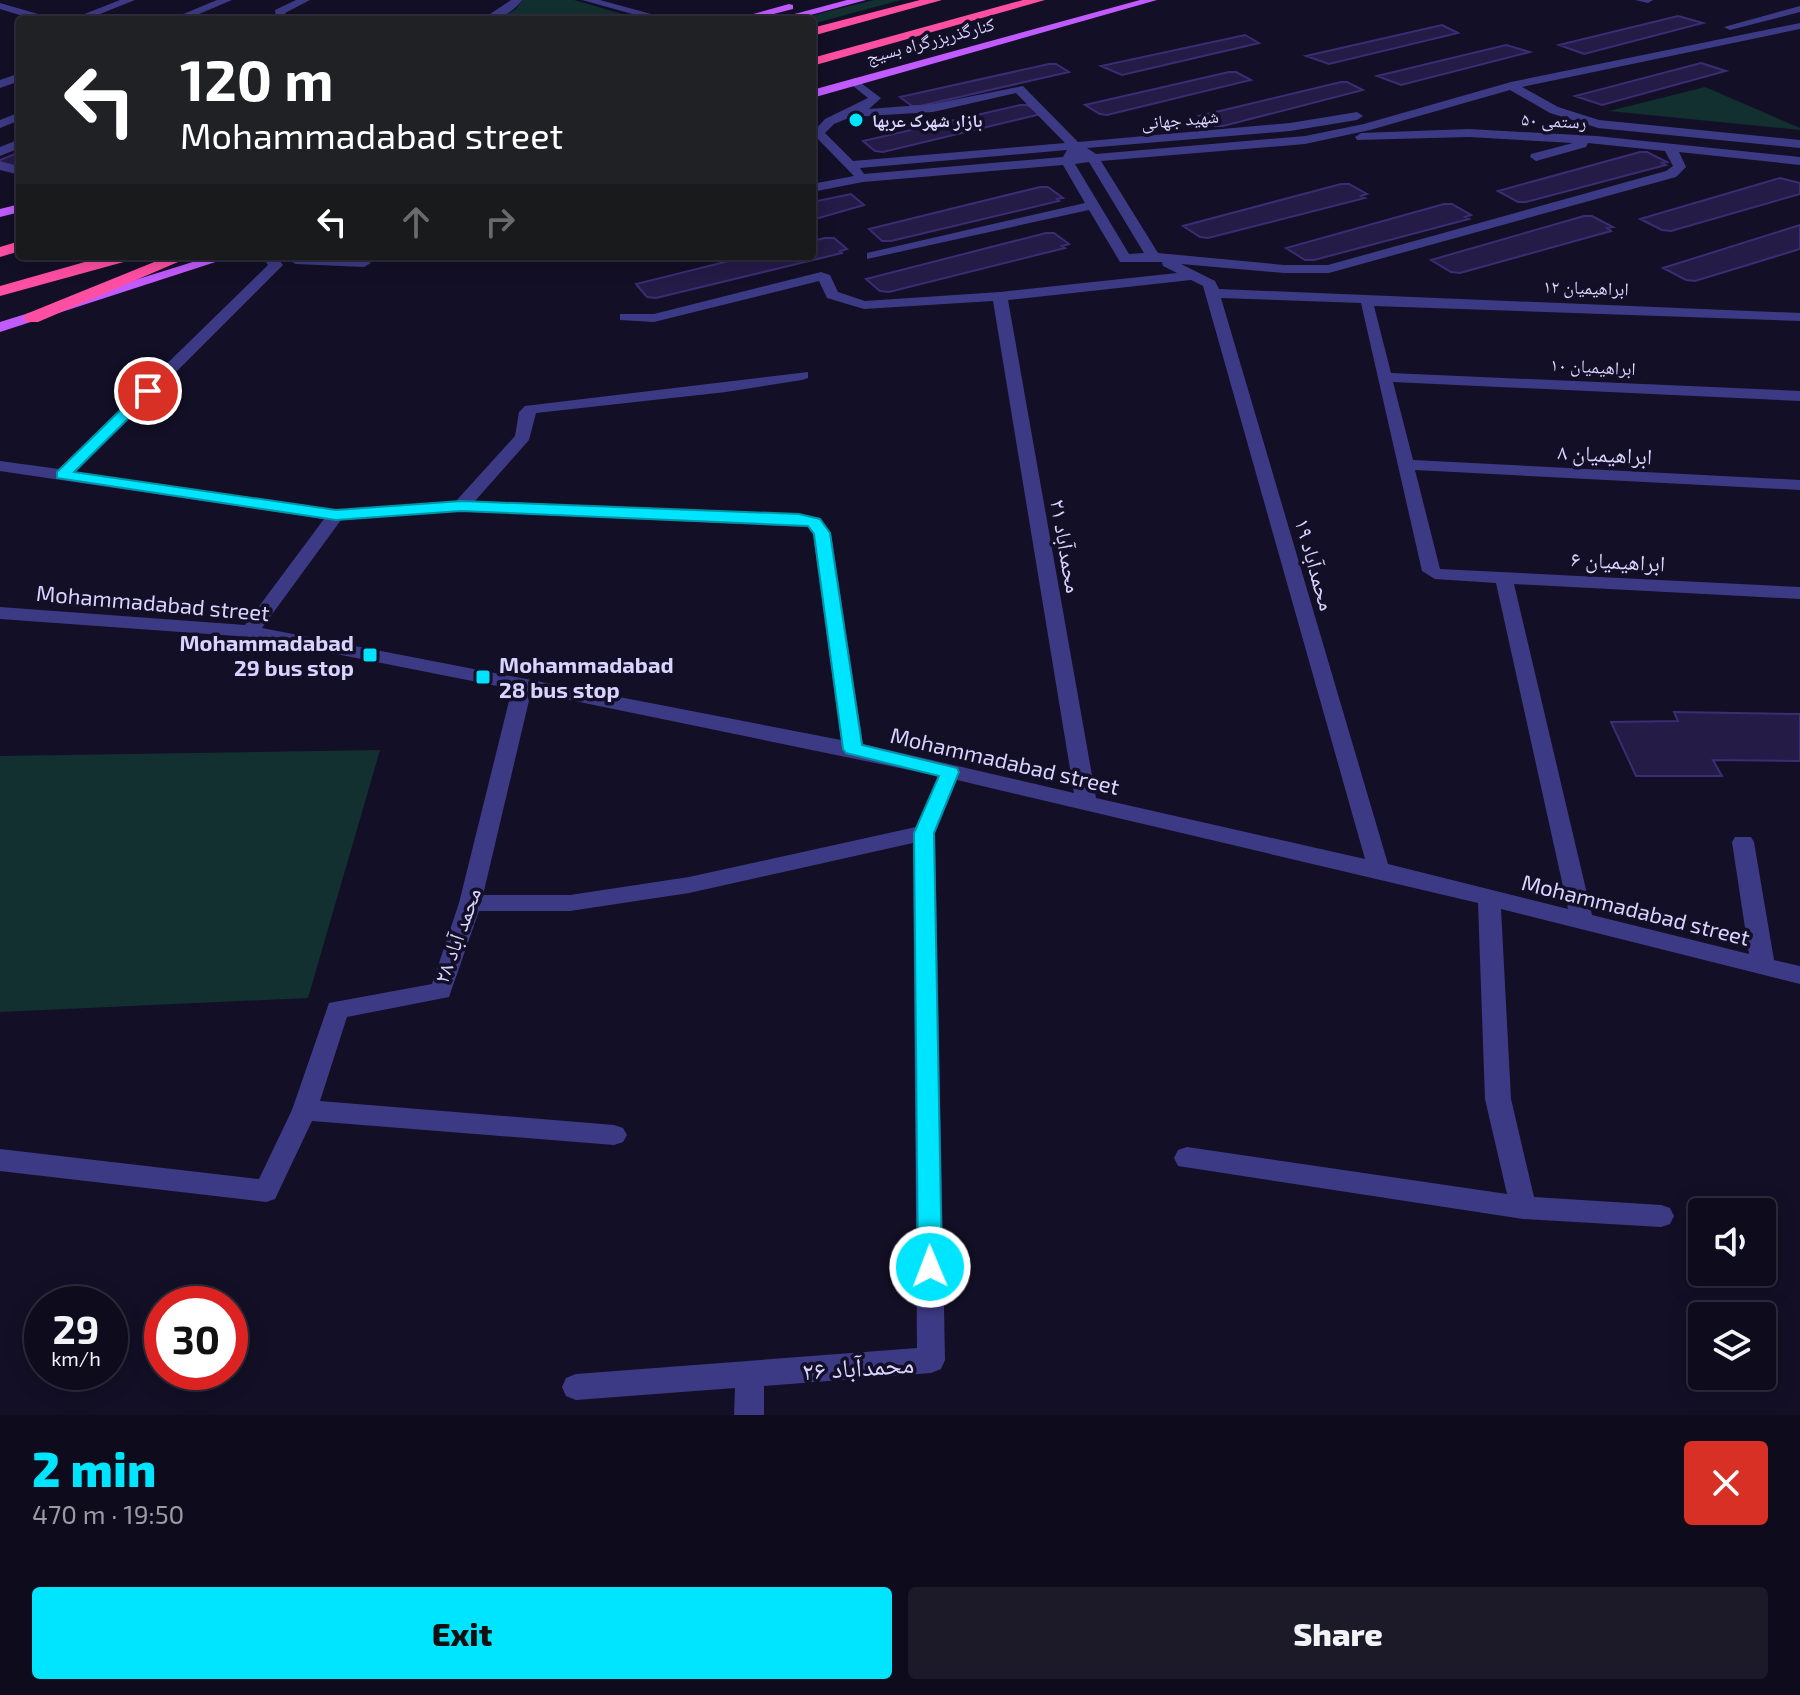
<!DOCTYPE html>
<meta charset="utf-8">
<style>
body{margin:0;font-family:"Exo 2","Noto Naskh Arabic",sans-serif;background:#1c1929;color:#f1f3f6;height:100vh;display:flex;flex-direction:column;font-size:30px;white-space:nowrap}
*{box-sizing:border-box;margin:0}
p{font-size:26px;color:#9b9ba3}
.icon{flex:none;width:44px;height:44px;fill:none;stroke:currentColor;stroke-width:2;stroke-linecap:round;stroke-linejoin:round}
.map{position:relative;height:1415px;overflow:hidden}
.sheet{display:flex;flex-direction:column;background:#0e0b1c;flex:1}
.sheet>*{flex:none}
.hud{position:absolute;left:16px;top:16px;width:800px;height:244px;border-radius:8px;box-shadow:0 4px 20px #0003,0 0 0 2px #2e2b3b;background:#202124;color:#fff;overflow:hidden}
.buttons{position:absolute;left:1688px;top:1198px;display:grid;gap:16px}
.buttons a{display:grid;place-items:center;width:88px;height:88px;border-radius:8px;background:#0e0b1c;box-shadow:0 4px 20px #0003,0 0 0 2px #2e2b3b;font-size:40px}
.speed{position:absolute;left:24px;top:1286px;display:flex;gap:16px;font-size:40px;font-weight:700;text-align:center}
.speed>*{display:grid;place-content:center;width:104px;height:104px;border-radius:50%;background:#0e0b1c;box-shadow:0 4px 20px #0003,0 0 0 2px #2e2b3b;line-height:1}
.speed small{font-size:20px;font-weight:400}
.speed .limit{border:12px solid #d22;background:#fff;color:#111}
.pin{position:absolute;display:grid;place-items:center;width:68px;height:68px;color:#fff;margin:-34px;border:4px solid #fff;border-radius:50%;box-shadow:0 2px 8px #0007}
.me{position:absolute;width:88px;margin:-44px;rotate:359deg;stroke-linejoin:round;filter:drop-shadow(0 0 6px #0008)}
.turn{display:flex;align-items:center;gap:28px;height:168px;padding:0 32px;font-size:36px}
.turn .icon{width:104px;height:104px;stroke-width:2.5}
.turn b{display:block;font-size:56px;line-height:68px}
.lanes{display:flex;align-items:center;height:76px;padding:0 32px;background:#0003;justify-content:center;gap:40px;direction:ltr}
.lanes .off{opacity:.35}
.round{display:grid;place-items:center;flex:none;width:84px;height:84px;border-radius:8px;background:#1c1929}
.overview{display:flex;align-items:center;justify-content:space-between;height:136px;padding:0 32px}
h1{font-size:48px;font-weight:800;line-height:60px;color:#00e5ff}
.cta{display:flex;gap:16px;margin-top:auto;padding:16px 32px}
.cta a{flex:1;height:92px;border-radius:8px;background:#00e5ff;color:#111;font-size:32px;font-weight:800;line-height:92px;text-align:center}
.cta a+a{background:#1c1929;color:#f1f3f6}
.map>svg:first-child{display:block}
</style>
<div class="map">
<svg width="1800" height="1415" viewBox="0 0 1800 1415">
<rect width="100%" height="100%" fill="#130f26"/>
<path fill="#12302f" d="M522 0H574L643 20H497L516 9Z
M874 0H901L812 24V20H794Z
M1705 87 1800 128V130L1609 111Z
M380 750 308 998 0 1012V756Z"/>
<path fill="#241b47" stroke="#3b2d73" stroke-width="2" d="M1678 16 1703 23 1584 54 1559 45Z
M1442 25 1458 33 1329 64 1306 56Z
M1245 35 1259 43 1122 75 1101 66Z
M1506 45 1530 52 1401 85 1377 76Z
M1701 63 1726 71 1602 105 1575 96Z
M1049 64H1056L1069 72 920 106H912L900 97Z
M1229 72H1236L1251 80 1107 115 1100 114 1085 105Z
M1341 82H1347L1363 90 1223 126H1215L1199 116Z
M1020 105H1027L1041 114 883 152 875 151 863 141Z
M20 152V167L0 162V160Z
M1640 152H1647L1667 162 1662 163 1666 165 1526 202H1518L1498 191Z
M1780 178 1800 183V194L1671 231 1662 230 1640 219Z
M1341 184H1349L1367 194 1361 196 1365 198 1208 238 1200 237 1183 226Z
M1040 187H1048L1063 198 1057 199 1059 201 891 241H882L869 229Z
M851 194 864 205 812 220V202Z
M1444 204H1452L1471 215 1465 217 1469 219 1314 260H1305L1286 248Z
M1584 216H1592L1613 227 1607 228 1611 231 1460 273 1451 272 1431 260Z
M1800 225V249L1695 281 1686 280 1663 268Z
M1046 233H1054L1069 244 1062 246 1065 248 889 292 880 291 866 279Z
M825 238H834L847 249 840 251 842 253 656 298 647 297 636 284 749 256H812V241Z
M1674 712 1800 714V761L1713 760 1722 776H1636L1611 722 1678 721Z"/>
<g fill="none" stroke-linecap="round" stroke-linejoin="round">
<path fill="#3d3a85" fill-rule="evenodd" d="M120 0H135L85 20H69Z
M217 0H232L185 20H169Z
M296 0H310L285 13 288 20H276L275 10Z
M511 0H522C512 14 498 20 481 20Z
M582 0H600L673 20H654Z
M1635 0H1653L1648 3Z
M0 3 52 18 54 20H36L0 9Z
M1800 6V12L1730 30 1724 27Z
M1800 23V29L1522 87 1558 107 1599 120 1800 140V148L1598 128 1550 113 1510 90 1370 130 1305 144 1101 161 1158 253 1284 265H1328L1666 171 1673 166 1665 151 1588 143 1586 147 1536 161 1530 157 1531 154 1573 143 1469 137 1357 140 1355 137 1361 133 1469 129 1596 136 1800 157V165L1679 152 1686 167 1676 177 1329 273H1284L1181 264 1215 281 1219 289 1800 313V321L1374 306 1391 373 1800 391V401L1393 382 1413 460 1800 480V490L1415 470 1440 569 1800 587V599L1514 584 1592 915 1749 954 1732 842 1735 837H1751L1754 842 1774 960 1800 966V984L1501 909 1511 1099 1534 1197 1661 1205 1670 1208 1674 1216 1670 1224 1661 1227 1523 1219 1178 1166 1174 1158 1178 1150 1187 1147 1507 1194 1485 1099 1478 903 957 780 935 833 945 1360 941 1369 931 1373 764 1386V1415H734L735 1388 576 1400 566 1396 562 1387 566 1378 576 1374 917 1348 913 843 689 893 570 911H479L449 997 347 1017 320 1101 614 1125 623 1128 627 1135 623 1142 614 1145 312 1121 275 1199 266 1202 0 1171V1149L259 1179 292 1110 329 1003 432 984 459 903 512 689 250 637 0 619V607L245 625 324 519 0 471V461L59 469 268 265 262 256H276L283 265 76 472 336 510 456 501 515 436 519 412 525 406 808 372V378L802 380 726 392 536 413 529 440 475 501 799 514 820 519 831 533 863 744 1074 793 993 301 864 309 827 298 819 281 654 322 620 320V314H654L821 272 830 275 838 292 865 301 1000 292 1177 273 1163 266 1162 262H1120L1089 210 867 259V253L1085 203 1063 165 863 182 812 192V184L854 176 812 133 825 119 868 98 848 82 854 78 881 98 869 109 933 104 1023 86 1078 142 1290 123 1357 112 1363 116 1357 120 1290 131 1087 148 1096 154 1305 136 1364 124 1511 82ZM1016 93 1065 143 853 161 825 133 834 124 851 117 933 112ZM1067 150 1063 157 864 174 860 168ZM1089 162 1144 253 1129 254 1075 164ZM1191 280 1203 286 1365 859 1096 798 1008 300ZM1221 298 1361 303 1422 571 1435 579 1496 583 1568 909 1388 864ZM461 511 808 527 813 534 841 740 262 628 341 520ZM531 692 938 776 916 827 689 877 570 895H483Z
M20 73V81L0 88V80Z
M20 112V120L0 128V120Z
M20 139V148L0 156V147Z
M0 162 20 167V175L0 170Z
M280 256 364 259 371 263 364 267 296 264Z"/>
<path fill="#c25bff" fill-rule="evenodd" d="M847 0H866L792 20H772Z
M1140 0H1157L812 98V90Z
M789 4 793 5V9L751 20H732Z
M20 204V212L0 217V209Z
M212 256H234L0 332V322Z"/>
<path fill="#ff4fa3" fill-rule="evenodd" d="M920 0H942L812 36V28Z
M1023 0H1045L812 66V58Z
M20 241V251L0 257V247Z
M106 256H133L131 260 0 296V286Z
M169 256H192L38 322H26L23 318 26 314Z"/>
</g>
<path fill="#00e5ff" stroke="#0095a6" stroke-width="2" d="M148 387 153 388V394L74 472 336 510 461 501 799 514 820 519 830 533 862 745 957 768 959 772 934 833 942 1267 939 1275 930 1278 921 1275 918 1267 914 833 939 776 846 753 843 749 814 534 808 526 461 511 336 520 57 478V472L143 388Z"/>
<g fill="#00e5ff" stroke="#130f26" stroke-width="3">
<circle cx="856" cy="120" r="8"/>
<rect x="362" y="647" width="16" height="16" rx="4"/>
<rect x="475" y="669" width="16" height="16" rx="4"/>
</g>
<g text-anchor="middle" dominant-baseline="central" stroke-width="7" stroke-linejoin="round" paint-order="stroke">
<g font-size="18" fill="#d9d4ff" stroke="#130f26">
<text transform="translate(930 40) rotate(-15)">کنارگذربزرگراه بسیج</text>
<text transform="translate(1180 119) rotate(-5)">شهید جهانی</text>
<text transform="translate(1554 120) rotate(3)">رستمی ۵۰</text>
<text transform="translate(1586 287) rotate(2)">ابراهیمیان ۱۲</text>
<text transform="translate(1593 366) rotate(3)">ابراهیمیان ۱۰</text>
</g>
<g font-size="18" font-weight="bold" fill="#d9d4ff" stroke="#130f26" text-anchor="start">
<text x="872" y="120">بازار شهرک عربها</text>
</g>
<g font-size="22" fill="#d9d4ff" stroke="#130f26">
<text transform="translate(1605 453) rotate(3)">ابراهیمیان ۸</text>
<text transform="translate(1067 546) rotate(80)">محمدآباد ۲۱</text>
<text transform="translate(1618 560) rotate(3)">ابراهیمیان ۶</text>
<text transform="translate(1316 564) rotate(74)">محمدآباد ۱۹</text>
<text transform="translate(153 602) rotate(5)">Mohammadabad street</text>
<text transform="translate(1005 760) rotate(13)">Mohammadabad street</text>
<text transform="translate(1636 909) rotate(14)">Mohammadabad street</text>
<text transform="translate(456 935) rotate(-70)">محمد آباد ۲۸</text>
</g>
<g font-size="22" font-weight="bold" fill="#d9d4ff" stroke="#130f26" text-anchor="end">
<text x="354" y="642">Mohammadabad<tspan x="354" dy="25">29 bus stop</tspan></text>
<text x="499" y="664" text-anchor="start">Mohammadabad<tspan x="499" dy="25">28 bus stop</tspan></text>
</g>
<g font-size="26" fill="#d9d4ff" stroke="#130f26">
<text transform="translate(858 1366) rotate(-4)">محمدآباد ۲۶</text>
</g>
</g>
</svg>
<div class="buttons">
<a><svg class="icon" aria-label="sound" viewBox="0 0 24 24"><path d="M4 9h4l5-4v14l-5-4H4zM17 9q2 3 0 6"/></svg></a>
<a><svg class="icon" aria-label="layers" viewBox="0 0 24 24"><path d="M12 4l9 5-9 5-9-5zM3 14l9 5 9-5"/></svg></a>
</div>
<div class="speed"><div>29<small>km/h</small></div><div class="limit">30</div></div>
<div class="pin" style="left:148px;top:391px;background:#d93025"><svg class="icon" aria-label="arrive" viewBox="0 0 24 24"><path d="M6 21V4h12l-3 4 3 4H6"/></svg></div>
<svg class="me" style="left:930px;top:1267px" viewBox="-20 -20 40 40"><circle r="17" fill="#00e5ff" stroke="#fff" stroke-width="3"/><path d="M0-11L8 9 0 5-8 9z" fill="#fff"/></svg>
<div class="hud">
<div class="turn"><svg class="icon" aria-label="left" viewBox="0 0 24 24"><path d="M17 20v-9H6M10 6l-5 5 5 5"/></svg><div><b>120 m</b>Mohammadabad street</div></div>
<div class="lanes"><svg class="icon" aria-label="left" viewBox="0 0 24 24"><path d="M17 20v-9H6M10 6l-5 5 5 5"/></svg><svg class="icon off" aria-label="ahead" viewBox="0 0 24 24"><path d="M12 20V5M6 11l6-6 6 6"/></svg><svg class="icon off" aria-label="right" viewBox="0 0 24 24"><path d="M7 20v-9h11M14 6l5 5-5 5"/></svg></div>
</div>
</div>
<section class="sheet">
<div class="overview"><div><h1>2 min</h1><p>470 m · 19:50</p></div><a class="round" style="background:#d93025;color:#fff"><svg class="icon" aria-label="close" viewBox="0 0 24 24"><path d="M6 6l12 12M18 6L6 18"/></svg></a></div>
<div class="cta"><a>Exit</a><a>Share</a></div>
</section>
